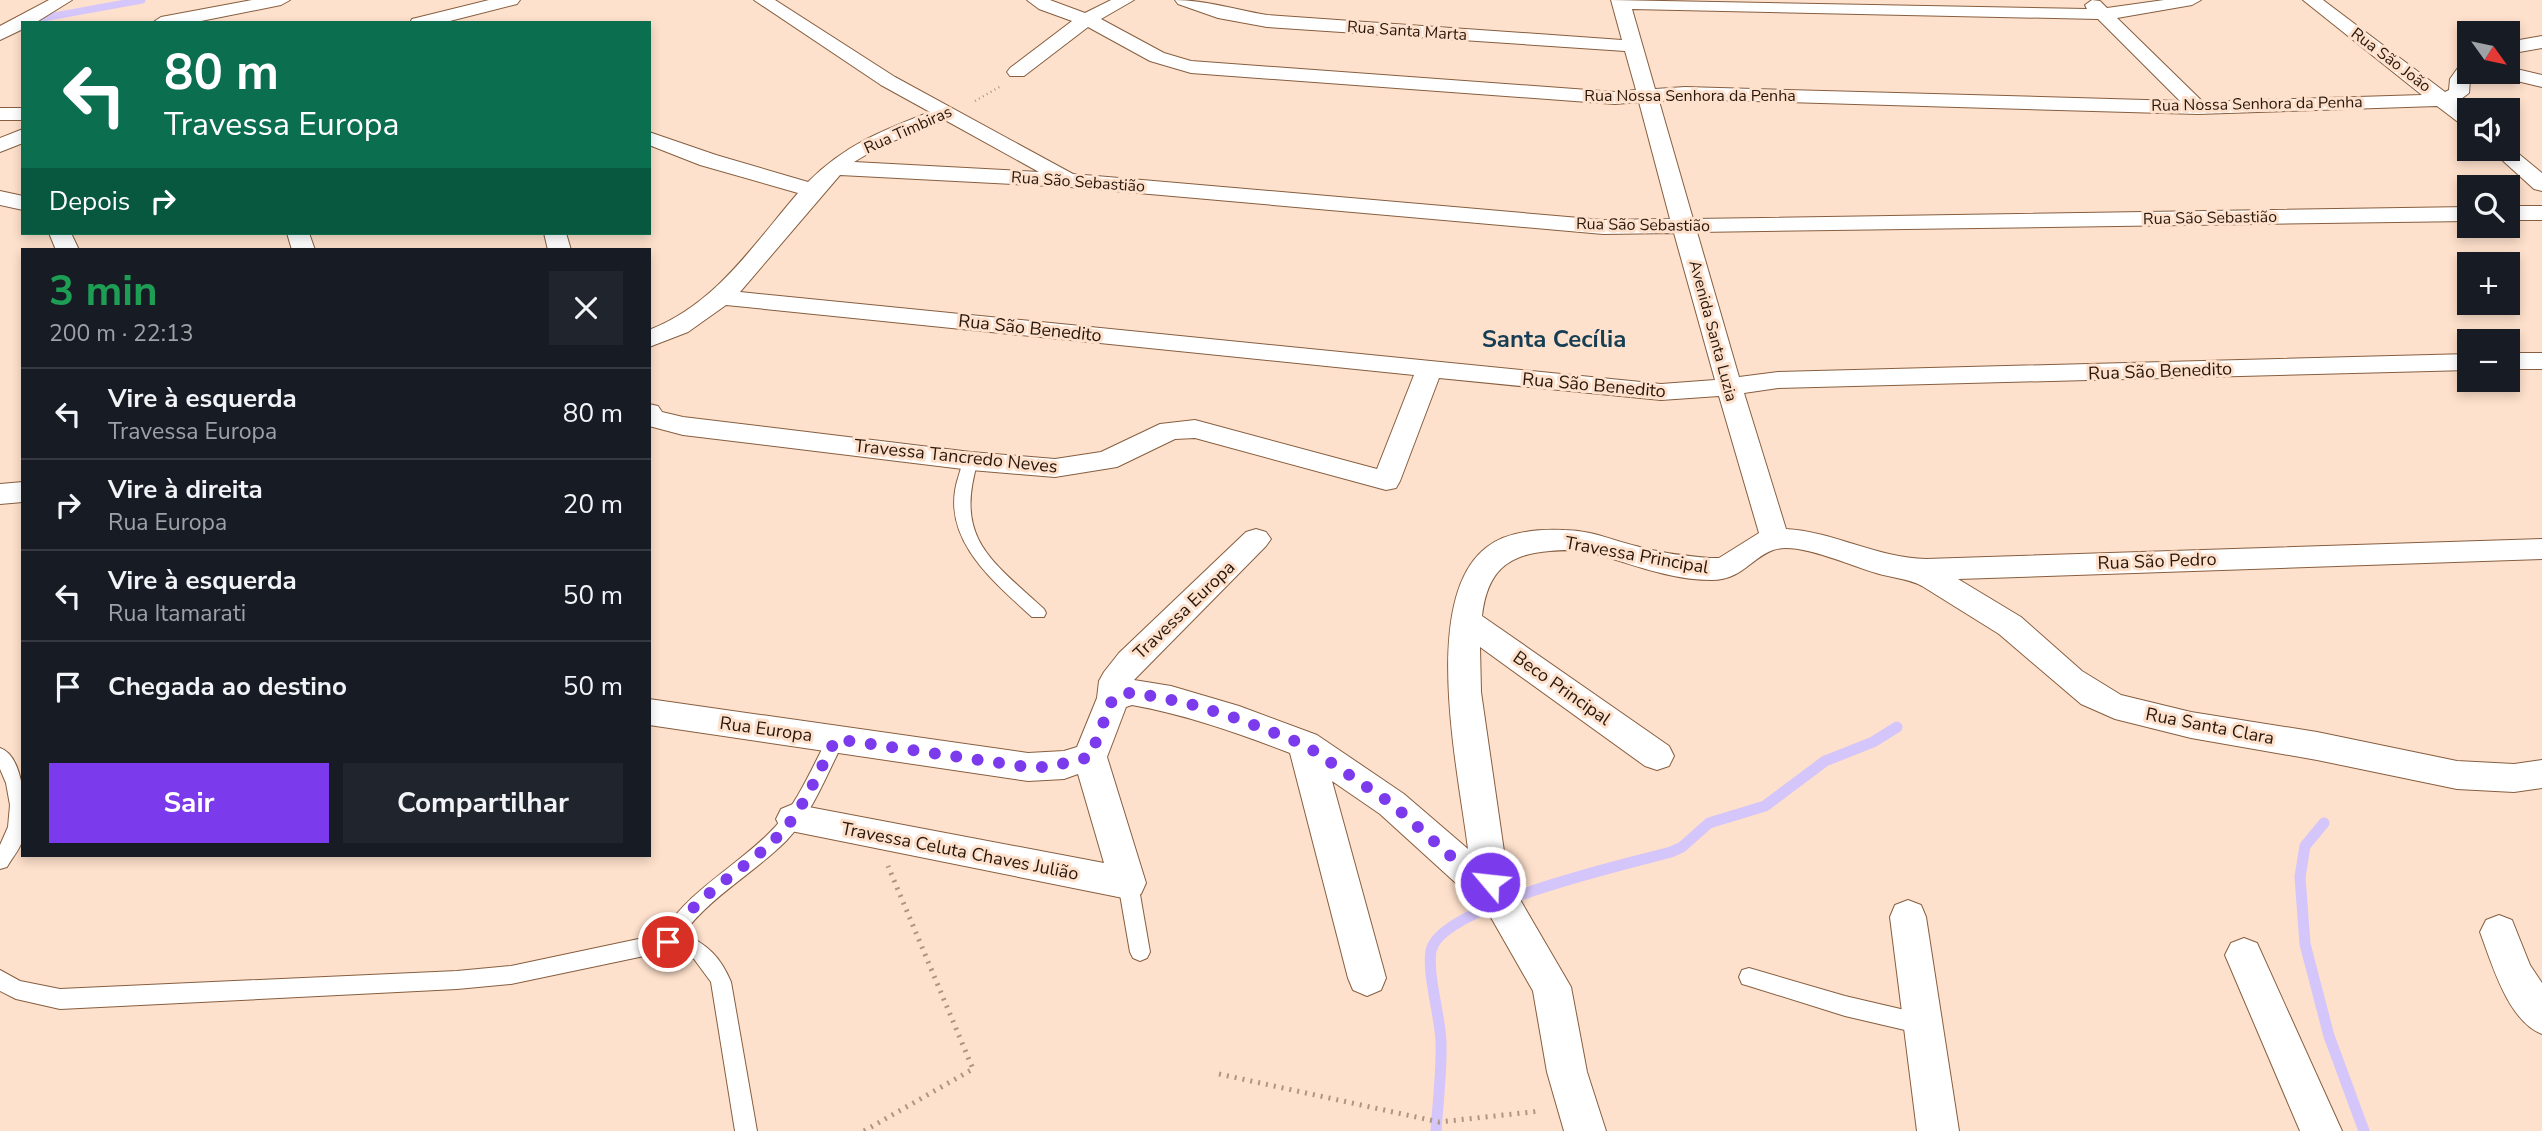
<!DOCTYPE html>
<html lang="pt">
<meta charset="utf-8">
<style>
body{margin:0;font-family:"Nunito Sans",sans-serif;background:#20242c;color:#f1f3f6;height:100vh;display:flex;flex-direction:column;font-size:26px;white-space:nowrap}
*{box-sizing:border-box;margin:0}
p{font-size:23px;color:#9ea1a6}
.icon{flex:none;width:38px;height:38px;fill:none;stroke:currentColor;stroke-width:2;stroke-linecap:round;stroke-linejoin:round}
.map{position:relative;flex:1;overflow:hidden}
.panel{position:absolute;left:21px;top:248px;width:630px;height:609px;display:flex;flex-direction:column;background:#171b24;border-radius:0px;box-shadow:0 4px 10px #0003}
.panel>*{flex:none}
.hud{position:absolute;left:21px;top:21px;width:630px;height:214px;border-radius:0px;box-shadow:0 4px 10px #0003;background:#0b6e4f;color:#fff;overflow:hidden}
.needle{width:46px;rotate:123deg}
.buttons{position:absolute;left:2457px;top:21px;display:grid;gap:14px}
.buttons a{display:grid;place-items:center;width:63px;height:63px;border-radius:0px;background:#171b24;box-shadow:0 4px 10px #0003;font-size:35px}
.pin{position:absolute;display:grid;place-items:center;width:60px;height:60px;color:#fff;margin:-30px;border:4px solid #fff;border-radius:50%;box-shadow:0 2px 7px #0007}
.me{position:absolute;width:77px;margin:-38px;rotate:298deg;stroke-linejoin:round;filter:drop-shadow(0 0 5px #0008)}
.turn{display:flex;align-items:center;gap:24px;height:147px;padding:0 28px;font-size:32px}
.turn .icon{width:91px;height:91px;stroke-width:2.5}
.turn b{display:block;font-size:49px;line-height:60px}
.then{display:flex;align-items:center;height:66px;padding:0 28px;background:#0003;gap:14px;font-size:26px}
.round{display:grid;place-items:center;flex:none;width:74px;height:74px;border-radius:0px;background:#20242c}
.summary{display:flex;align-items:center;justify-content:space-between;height:119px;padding:0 28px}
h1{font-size:42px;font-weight:700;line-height:52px;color:#1e9e55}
.primary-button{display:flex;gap:14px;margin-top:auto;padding:14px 28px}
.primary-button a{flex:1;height:80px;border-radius:0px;background:#7c3aed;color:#fff;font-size:28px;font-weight:700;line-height:80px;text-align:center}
.primary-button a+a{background:#20242c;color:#f1f3f6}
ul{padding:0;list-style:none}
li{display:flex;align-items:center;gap:21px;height:91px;padding:0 28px;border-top:2px solid #363941}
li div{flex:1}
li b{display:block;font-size:26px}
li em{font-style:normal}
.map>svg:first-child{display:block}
</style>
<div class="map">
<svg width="2542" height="1131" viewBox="0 0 2542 1131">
<rect width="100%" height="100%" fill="#fee1cc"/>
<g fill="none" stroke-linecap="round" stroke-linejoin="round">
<path stroke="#d4c5fa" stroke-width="7" d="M32 20 142 0"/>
<path stroke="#d4c5fa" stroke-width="11" d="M2324 823 2305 846 2300 877 2305 944 2329 1036 2364 1131
M1436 1131C1438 1101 1442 1070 1441 1041 1440 1015 1427 974 1431 951 1439 906 1628 864 1671 852L1682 847 1709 823 1765 806 1825 761 1873 742 1897 727"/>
<defs>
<path id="service" d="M971 456 978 461C954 539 991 560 1044 609L1046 613 1044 617H1032C993 581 939 538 958 478 961 469 962 459 971 456Z
M836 732 842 734 845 739C827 773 813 813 786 841 753 874 711 896 683 934 708 944 721 958 731 982L757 1131H735L711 982 694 959 680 952 668 951 511 984 457 989 60 1009 16 999 0 991V970L20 981 60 989 457 971 511 966 662 934C690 888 739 866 775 827 799 801 813 765 830 734Z
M0 748C25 756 27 816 23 838 21 848 12 858 7 867L0 869V845L8 827 10 805 6 783 0 769Z
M1128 875 1135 877 1138 883 1150 952 1147 958 1140 961 1133 958 1130 952 1118 883 1121 877Z
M1749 968 1845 996 1922 1014 1929 1017 1932 1024 1929 1031 1922 1034 1845 1016 1749 986 1742 984 1739 977 1742 970Z"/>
<path id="minor" d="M49 0H72L35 23H23V29L0 40V26Z
M252 0H290L281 5 191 23H152L161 17Z
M489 0H520L517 4 442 23H410L412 19Z
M754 0H775L895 77 1073 174 1603 220 1670 219 1639 102 1615 104 1191 73 1150 61 1088 27 1024 76H1010L1007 72 1010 68 1072 21 1039 9 1027 0H1050L1085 13 1111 0H1134L1101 19 1164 53 1191 61 1615 92 1636 90 1625 51 1267 27 1218 18 1178 4 1175 0C1206 0 1236 10 1267 15L1622 40 1611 0 2087 9 2085 5 2092 0 2100 1 2107 8 2164 0H2201L2192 5 2117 18 2203 102 2422 95 2303 0H2323L2445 92 2449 90 2450 79 2462 62 2469 60V72H2475L2470 79 2469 93 2457 102 2469 111V127L2462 125 2437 106 2198 114 1685 99 1659 101 1693 219 2469 207V221L1697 232 1739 377 1778 372 2469 354V370L1778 388 1744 393 1786 529C1835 532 1877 558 1926 559L2542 539V559L1958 579 2021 617 2082 671 2121 695 2191 712 2317 732 2457 761 2514 764 2542 760V788L2514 792 2457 789 2317 760 2191 738 2115 719 2081 704 1999 634 1922 586C1907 578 1892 578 1876 573 1851 566 1797 541 1773 550 1750 559 1741 580 1712 580 1670 580 1632 564 1593 553 1580 549 1563 550 1550 551 1507 554 1487 572 1482 616L1669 746 1674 756 1669 766 1657 770 1645 766 1480 647 1481 692 1508 879 1571 987 1587 1072 1606 1131H1564L1547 1072 1533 991 1477 893 1458 885 1380 814 1332 781 1386 978 1381 990 1367 996 1353 990 1348 978 1290 753C1238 733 1187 715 1132 705L1126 707 1107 757 1146 883 1141 894 1128 899 781 829 776 819 781 809 793 804 1104 863 1078 774 1064 779 1028 781 649 725V699L1028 753 1064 751 1077 747 1097 698 1099 681 1104 672 1119 653 1246 532 1256 529 1266 532 1271 539 1266 546 1134 680 1171 686 1239 706 1317 735 1404 794 1468 849C1459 774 1419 598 1487 547 1508 531 1540 529 1564 530 1591 530 1611 540 1636 546 1660 553 1685 556 1710 558H1719L1759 533 1719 396 1661 400 1439 378 1400 481 1396 488 1386 490 1195 438 1175 439 1117 467 1055 477 971 470 683 435 649 426V404L658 406 662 412 683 417 971 452 1055 459 1101 452 1160 424 1195 420 1377 469 1414 375 726 305 688 332 649 347V330C716 304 753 245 798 193L700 165 649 145V132L716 155 808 182C845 145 881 131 930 112L881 85ZM1632 9 2098 19 2180 101 1685 87 1655 89ZM945 120 1039 172 854 162 881 146ZM840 175 1070 187 1603 234 1674 233 1715 380 1661 384 740 292Z
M2542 36V48L2508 54V42Z
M2508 67 2542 75V87L2496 76 2493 72H2508Z
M0 108H23V120H0Z
M23 129V143L0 152V138Z
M2508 145 2542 173V191L2534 189 2490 149H2508Z
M0 191 23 196V210L0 205Z
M2508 206H2542V220H2508Z
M49 233H71L79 250H56Z
M287 233H309L315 250H292Z
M544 233H566L571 250H548Z
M2508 353H2542V369H2508Z
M23 482V502L0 504V484Z
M1908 900 1921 905 1926 917 1959 1131H1917L1890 917 1895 905Z
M2499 915 2512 920 2530 965 2542 983V1034C2508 1021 2492 964 2480 932L2486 920Z
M2244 938 2257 943 2342 1131H2300L2225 955 2231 943Z"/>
</defs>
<use href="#service" stroke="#875e3f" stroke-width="2"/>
<use href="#minor" stroke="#875e3f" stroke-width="2"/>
<path stroke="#ae9583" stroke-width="2.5" stroke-dasharray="1 3.5" stroke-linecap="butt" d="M975 101 1001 86"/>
<path stroke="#ae9583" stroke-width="5" stroke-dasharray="2 6" stroke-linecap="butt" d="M1219 1074 1439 1122 1541 1111
M864 1131 973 1069 888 866"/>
<use href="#service" fill="#fff" fill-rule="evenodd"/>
<use href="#minor" fill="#fff" fill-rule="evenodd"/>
</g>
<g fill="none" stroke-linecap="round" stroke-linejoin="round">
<path stroke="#7c3aed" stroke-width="12" stroke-dasharray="0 21.6" d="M668 942C689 898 748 869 781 833 805 807 819 770 836 739L1028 767H1048L1090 757 1113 698 1132 692 1187 703 1239 719 1305 745 1392 804 1471 874 1490 882"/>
</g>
<g text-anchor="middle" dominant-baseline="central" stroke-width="6" stroke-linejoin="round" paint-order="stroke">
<g font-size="16" fill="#28170a" stroke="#fee1cc">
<text transform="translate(1407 31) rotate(4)">Rua Santa Marta</text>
<text transform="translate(2391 60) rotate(37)">Rua São João</text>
<text x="1690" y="96">Rua Nossa Senhora da Penha</text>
<text transform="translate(2257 104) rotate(-1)">Rua Nossa Senhora da Penha</text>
<text transform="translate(908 130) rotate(-24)">Rua Timbiras</text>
<text transform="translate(1078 182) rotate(4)">Rua São Sebastião</text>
<text transform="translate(2210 218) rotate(-1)">Rua São Sebastião</text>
<text transform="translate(1643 225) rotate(1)">Rua São Sebastião</text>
<text transform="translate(1713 331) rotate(75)">Avenida Santa Luzia</text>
</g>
<g font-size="18" fill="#28170a" stroke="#fee1cc">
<text transform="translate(1030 328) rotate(6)">Rua São Benedito</text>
<text transform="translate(2160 371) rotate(-2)">Rua São Benedito</text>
<text transform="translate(1594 385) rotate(5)">Rua São Benedito</text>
<text transform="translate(956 456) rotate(6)">Travessa Tancredo Neves</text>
<text transform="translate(1637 555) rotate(10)">Travessa Principal</text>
<text transform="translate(2157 561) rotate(-2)">Rua São Pedro</text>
<text transform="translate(1184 610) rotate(-44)">Travessa Europa</text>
<text transform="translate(1562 688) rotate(35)">Beco Principal</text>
<text transform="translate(2210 726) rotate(11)">Rua Santa Clara</text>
<text transform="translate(766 729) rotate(8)">Rua Europa</text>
<text transform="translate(960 851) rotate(11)">Travessa Celuta Chaves Julião</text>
</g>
<g font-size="24" font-weight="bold" fill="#153d54" stroke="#fee1cc">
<text x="1554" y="339">Santa Cecília</text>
</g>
</g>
</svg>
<div class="buttons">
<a><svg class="needle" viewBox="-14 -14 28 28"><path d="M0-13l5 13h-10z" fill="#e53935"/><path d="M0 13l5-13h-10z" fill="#9ea1a6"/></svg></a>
<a><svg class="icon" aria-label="sound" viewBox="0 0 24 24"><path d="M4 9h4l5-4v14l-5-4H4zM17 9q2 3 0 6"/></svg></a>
<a><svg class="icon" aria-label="search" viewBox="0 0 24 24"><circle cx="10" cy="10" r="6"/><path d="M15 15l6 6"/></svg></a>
<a>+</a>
<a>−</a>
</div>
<div class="pin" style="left:668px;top:942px;background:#d93025"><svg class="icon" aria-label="arrive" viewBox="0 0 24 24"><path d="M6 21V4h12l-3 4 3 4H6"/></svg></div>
<svg class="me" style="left:1490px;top:882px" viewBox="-20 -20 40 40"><circle r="17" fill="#7c3aed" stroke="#fff" stroke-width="3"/><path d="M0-11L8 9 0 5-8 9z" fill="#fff"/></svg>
<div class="hud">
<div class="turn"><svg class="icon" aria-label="left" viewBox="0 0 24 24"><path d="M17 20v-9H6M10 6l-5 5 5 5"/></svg><div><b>80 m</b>Travessa Europa</div></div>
<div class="then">Depois<svg class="icon" aria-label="right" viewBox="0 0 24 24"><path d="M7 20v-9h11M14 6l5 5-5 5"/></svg></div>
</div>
<section class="panel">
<div class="summary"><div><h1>3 min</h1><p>200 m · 22:13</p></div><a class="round"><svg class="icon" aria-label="close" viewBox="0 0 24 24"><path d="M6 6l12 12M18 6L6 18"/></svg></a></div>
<ul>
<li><svg class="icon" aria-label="left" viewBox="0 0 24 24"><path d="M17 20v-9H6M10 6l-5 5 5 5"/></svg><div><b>Vire à esquerda</b><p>Travessa Europa</p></div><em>80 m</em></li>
<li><svg class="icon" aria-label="right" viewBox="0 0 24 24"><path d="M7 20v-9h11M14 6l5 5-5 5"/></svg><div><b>Vire à direita</b><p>Rua Europa</p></div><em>20 m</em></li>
<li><svg class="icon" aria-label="left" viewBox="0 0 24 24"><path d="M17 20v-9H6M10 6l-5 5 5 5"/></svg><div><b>Vire à esquerda</b><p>Rua Itamarati</p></div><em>50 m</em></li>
<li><svg class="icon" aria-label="arrive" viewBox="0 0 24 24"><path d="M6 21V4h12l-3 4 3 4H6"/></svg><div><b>Chegada ao destino</b></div><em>50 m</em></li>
</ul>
<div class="primary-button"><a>Sair</a><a>Compartilhar</a></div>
</section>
</div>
